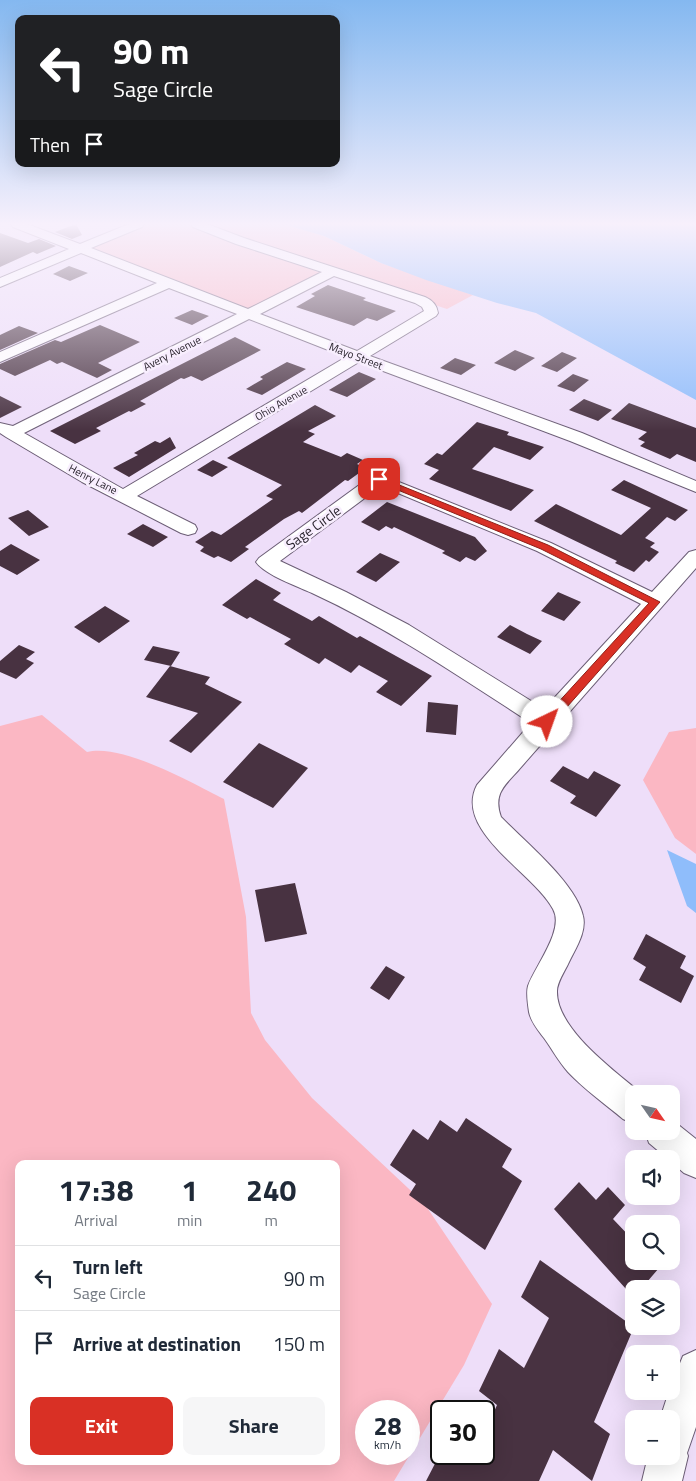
<!DOCTYPE html>
<meta charset="utf-8">
<style>
body{margin:0;font-family:"Titillium Web",sans-serif;background:#f6f6f7;color:#1f2937;height:100vh;display:flex;flex-direction:column;font-size:19px;white-space:nowrap}
*{box-sizing:border-box;margin:0}
p{font-size:16px;color:#747a83}
.icon{flex:none;width:28px;height:28px;fill:none;stroke:currentColor;stroke-width:2;stroke-linecap:round;stroke-linejoin:round}
.map{position:relative;flex:1;overflow:hidden}
.panel{position:absolute;left:15px;top:1160px;width:325px;height:305px;display:flex;flex-direction:column;background:#fff;border-radius:10px;box-shadow:0 5px 20px #0002}
.panel>*{flex:none}
.guide{position:absolute;left:15px;top:15px;width:325px;height:152px;border-radius:10px;box-shadow:0 5px 20px #0002;background:#202124;color:#fff;overflow:hidden}
.needle{width:32px;rotate:124deg}
.controls{position:absolute;left:625px;top:1085px;display:grid;gap:10px}
.controls a{display:grid;place-items:center;width:55px;height:55px;border-radius:10px;background:#fff;box-shadow:0 5px 20px #0002;font-size:25px}
.speed{position:absolute;left:355px;top:1400px;display:flex;gap:10px;font-size:25px;font-weight:700;text-align:center}
.speed>*{display:grid;place-content:center;width:65px;height:65px;border-radius:50%;background:#fff;box-shadow:0 5px 20px #0002;line-height:1}
.speed small{font-size:12px;font-weight:400}
.speed .limit{border:2px solid #111;border-radius:8px;background:#fff;color:#111}
.pin{position:absolute;display:grid;place-items:center;width:42px;height:42px;color:#fff;margin:-21px;border-radius:10px;box-shadow:0 2px 8px #0006}
.me{position:absolute;width:55px;margin:-28px;rotate:42deg;stroke-linejoin:round;filter:drop-shadow(0 0 4px #0008)}
.turn{display:flex;align-items:center;gap:18px;height:105px;padding:0 15px;font-size:22px}
.turn .icon{width:65px;height:65px;stroke-width:2.5}
.turn b{display:block;font-size:35px;line-height:42px}
.then{display:flex;align-items:center;height:48px;padding:0 15px;background:#0003;gap:10px;font-size:19px}
.eta{display:flex;justify-content:space-evenly;align-items:center;height:85px;text-align:center}
.eta b{font-size:30px;font-weight:700;line-height:35px}
.action{display:flex;gap:10px;margin-top:auto;padding:10px 15px}
.action a{flex:1;height:58px;border-radius:10px;background:#d93025;color:#fff;font-size:20px;font-weight:700;line-height:58px;text-align:center}
.action a+a{background:#f6f6f7;color:#1f2937}
ul{padding:0;list-style:none}
li{display:flex;align-items:center;gap:15px;height:65px;padding:0 15px;border-top:1px solid #e0e1e3}
li div{flex:1}
li b{display:block;font-size:19px}
li em{font-style:normal}
.map>svg:first-child{display:block}
</style>
<div class="map">
<svg width="696" height="1481" viewBox="0 0 696 1481">
<rect width="100%" height="100%" fill="#eedef9"/>
<path fill="#fbb7c3" fill-rule="evenodd" d="M145 224H190L321 273 255 308 246 309 92 248Z
M197 224H283L324 236 381 263 473 295 447 309 240 241Z
M42 715 87 752C122 743 192 783 224 799L246 917 251 1013 265 1040 312 1098 424 1203 492 1304 464 1365 394 1481H0V726ZM19 1164H336V1461H19ZM366 1411H409V1454H366Z
M696 728V854L675 838 643 780 669 732Z"/>
<path fill="#8fbdfb" d="M283 224H696V400L536 313 497 303 426 280 381 263 324 236Z
M667 850 696 864V913L687 906Z"/>
<path fill="#483241" d="M76 224 82 235 72 239 55 232Z
M0 233 28 243 39 239 56 246 37 254 33 252 0 267Z
M69 266 88 273 70 281 53 274Z
M328 285 366 298 363 300 396 311 377 321 367 318 354 326 296 307 315 296 311 294Z
M192 310 209 316 192 325 174 318Z
M100 325 140 342 98 363 112 370 97 378 62 362 57 364 50 360 15 376 0 369V364L55 340 61 342Z
M19 326 38 333 0 350V335Z
M235 337 261 350 202 381 191 376 184 379 181 378 140 401 146 404 131 412 129 411 96 428 101 431 75 444 50 431Z
M515 350 535 358 515 371 494 363Z
M562 352 577 358 557 372 541 366Z
M455 358 476 365 461 375 440 368Z
M287 362 306 369 262 395 246 389 263 379 260 377Z
M359 372 376 379 347 397 329 390Z
M573 374 589 380 574 392 557 386Z
M0 396 22 407 0 418Z
M584 399 612 410 598 421 569 410Z
M629 403 696 428V462L677 454 670 459 640 446 645 442 638 439 647 432 611 419Z
M315 405 336 416 308 431 315 434 303 442 341 457 347 453 363 460 357 464 366 468 348 481 345 480 302 513 299 511 284 519 245 547 249 549 231 562 218 556 214 558 200 551 204 547 195 542 212 531 221 535 273 499 266 496 282 485 227 458Z
M477 422 509 432 507 435 544 447 530 460 494 447 472 469 534 490 511 511 429 479 439 470 424 464 437 453 442 455Z
M170 437 176 448 129 477 113 468 138 455 134 453 155 441 160 443Z
M213 460 228 467 212 477 197 470Z
M624 480 688 510 675 521 667 517 645 538 655 543 650 547 659 552 649 562 646 560 634 572 615 563 617 561 534 521 556 504 621 535 651 508 611 490Z
M387 502 475 537 487 551 475 561 466 557 460 562 442 553 445 551 394 527 392 529 386 526 379 531 361 522Z
M28 510 49 527 29 536 8 518Z
M143 524 168 537 153 547 127 534Z
M11 544 40 560 17 575 0 566V551Z
M380 553 400 562 376 582 356 572Z
M256 579 281 593 273 600 312 621 319 616 357 638 360 636 432 676 401 706 376 692 388 681 359 665 351 673 325 658 319 664 284 644 291 639 250 617 247 619 222 605Z
M558 592 581 602 564 621 541 611Z
M105 606 130 621 99 643 74 627Z
M510 625 527 634 542 641 530 654 497 637Z
M19 645 35 652 26 659 34 663 16 679 0 672V661Z
M153 646 180 652 171 666 144 660Z
M170 666 210 677 205 684 242 702 191 753 169 741 198 713 146 697Z
M428 702 458 705 456 735 426 732Z
M259 743 308 768 273 808 223 782Z
M563 766 588 779 594 771 621 785 596 817 570 803 576 796 550 781Z
M295 883 307 934 265 942 255 890Z
M646 934 686 956 680 968 694 976 681 1003 639 980 646 967 633 959Z
M386 966 405 977 389 1000 370 988Z
M466 1118 512 1149 502 1167 522 1181 485 1250 409 1195 416 1184 390 1165 413 1129 428 1140 440 1120 457 1132Z
M579 1182 596 1200 608 1187 625 1205 613 1219 634 1241V1261H652L659 1268 641 1289H626L554 1209Z
M540 1260 634 1327 594 1422 610 1434 592 1481 553 1450 539 1481H426L440 1454H484V1434L497 1405 479 1391 499 1349 524 1368 549 1318 521 1297Z"/>
<g fill="none" stroke-linecap="round" stroke-linejoin="round">
<defs>
<path id="minor" d="M11 224H27L80 244 129 224H144L142 227 91 248 248 309 322 272 236 244 193 227 191 224H207L244 238 425 297C432 300 437 305 438 313L436 316 370 356 582 433 696 481V492L570 441 359 362 137 496 195 525 197 529 195 533 188 535 181 533 82 482 6 437 0 433V423L13 426 237 314 169 288 0 362V352L157 283 81 253 0 287V278L69 249 13 227ZM334 276 415 303 422 307 424 311 357 351 260 314ZM249 319 346 357 123 489 24 433Z
M379 474 551 543 652 592 689 552 696 550V568L522 766C507 784 492 792 501 817 525 842 576 883 583 916 587 932 575 949 569 962 565 971 557 982 557 991 556 1029 615 1071 642 1094H634V1124L623 1119C605 1104 584 1089 568 1072 559 1062 552 1049 544 1038 538 1030 531 1022 529 1012 528 1005 526 993 528 986 535 966 565 930 553 909 534 873 453 831 477 785L531 723C460 677 390 629 312 593 297 586 265 575 256 562L259 558 373 475ZM381 486 537 551 641 604 544 709 409 625 346 592 280 561Z
M671 1119 696 1139V1178L684 1173 671 1162V1159H668L649 1143 645 1131H671Z
M696 1350V1427L687 1453 688 1456 682 1481H642L648 1456H671V1419H660L669 1391H671V1385L683 1356Z"/>
</defs>
<use href="#minor" stroke="#6b5d75" stroke-width="2"/>
<use href="#minor" fill="#fff" fill-rule="evenodd"/>
</g>
<linearGradient id="sky" x2="0" y2="1"><stop stop-color="#84b8f0"/><stop offset="0.52" stop-color="#f7f0fc"/><stop offset="1" stop-color="#f7f0fc" stop-opacity="0"/></linearGradient>
<rect width="696" height="431" fill="url(#sky)"/>
<path fill="#d93025" stroke="#8d1f18" d="M376 478H382L548 545 660 602 551 725H543L542 722 543 719 649 603 541 549 376 481Z"/>
<g text-anchor="middle" dominant-baseline="central" stroke-width="5" stroke-linejoin="round" paint-order="stroke">
<g font-size="11" fill="#29232d" stroke="#f8eefe">
<text transform="translate(172 353) rotate(-27)">Avery Avenue</text>
<text transform="translate(356 356) rotate(21)">Mayo Street</text>
<text transform="translate(281 403) rotate(-30)">Ohio Avenue</text>
<text transform="translate(93 479) rotate(27)">Henry Lane</text>
</g>
<g font-size="14" fill="#29232d" stroke="#f8eefe">
<text transform="translate(313 527) rotate(-36)">Sage Circle</text>
</g>
</g>
</svg>
<div class="controls">
<a><svg class="needle" viewBox="-14 -14 28 28"><path d="M0-13l5 13h-10z" fill="#e53935"/><path d="M0 13l5-13h-10z" fill="#747a83"/></svg></a>
<a><svg class="icon" aria-label="sound" viewBox="0 0 24 24"><path d="M4 9h4l5-4v14l-5-4H4zM17 9q2 3 0 6"/></svg></a>
<a><svg class="icon" aria-label="search" viewBox="0 0 24 24"><circle cx="10" cy="10" r="6"/><path d="M15 15l6 6"/></svg></a>
<a><svg class="icon" aria-label="layers" viewBox="0 0 24 24"><path d="M12 4l9 5-9 5-9-5zM3 14l9 5 9-5"/></svg></a>
<a>+</a>
<a>−</a>
</div>
<div class="speed"><div>28<small>km/h</small></div><div class="limit">30</div></div>
<div class="pin" style="left:379px;top:479px;background:#d93025"><svg class="icon" aria-label="arrive" viewBox="0 0 24 24"><path d="M6 21V4h12l-3 4 3 4H6"/></svg></div>
<svg class="me" style="left:547px;top:722px" viewBox="-20 -20 40 40"><circle r="19" fill="#fff"/><path d="M0-13L10 11 0 6-10 11z" fill="#d93025"/></svg>
<div class="guide">
<div class="turn"><svg class="icon" aria-label="left" viewBox="0 0 24 24"><path d="M17 20v-9H6M10 6l-5 5 5 5"/></svg><div><b>90 m</b>Sage Circle</div></div>
<div class="then">Then<svg class="icon" aria-label="arrive" viewBox="0 0 24 24"><path d="M6 21V4h12l-3 4 3 4H6"/></svg></div>
</div>
<section class="panel">
<div class="eta">
<div><b>17:38</b><p>Arrival</p></div>
<div><b>1</b><p>min</p></div>
<div><b>240</b><p>m</p></div>
</div>
<ul>
<li><svg class="icon" aria-label="left" viewBox="0 0 24 24"><path d="M17 20v-9H6M10 6l-5 5 5 5"/></svg><div><b>Turn left</b><p>Sage Circle</p></div><em>90 m</em></li>
<li><svg class="icon" aria-label="arrive" viewBox="0 0 24 24"><path d="M6 21V4h12l-3 4 3 4H6"/></svg><div><b>Arrive at destination</b></div><em>150 m</em></li>
</ul>
<div class="action"><a>Exit</a><a>Share</a></div>
</section>
</div>
